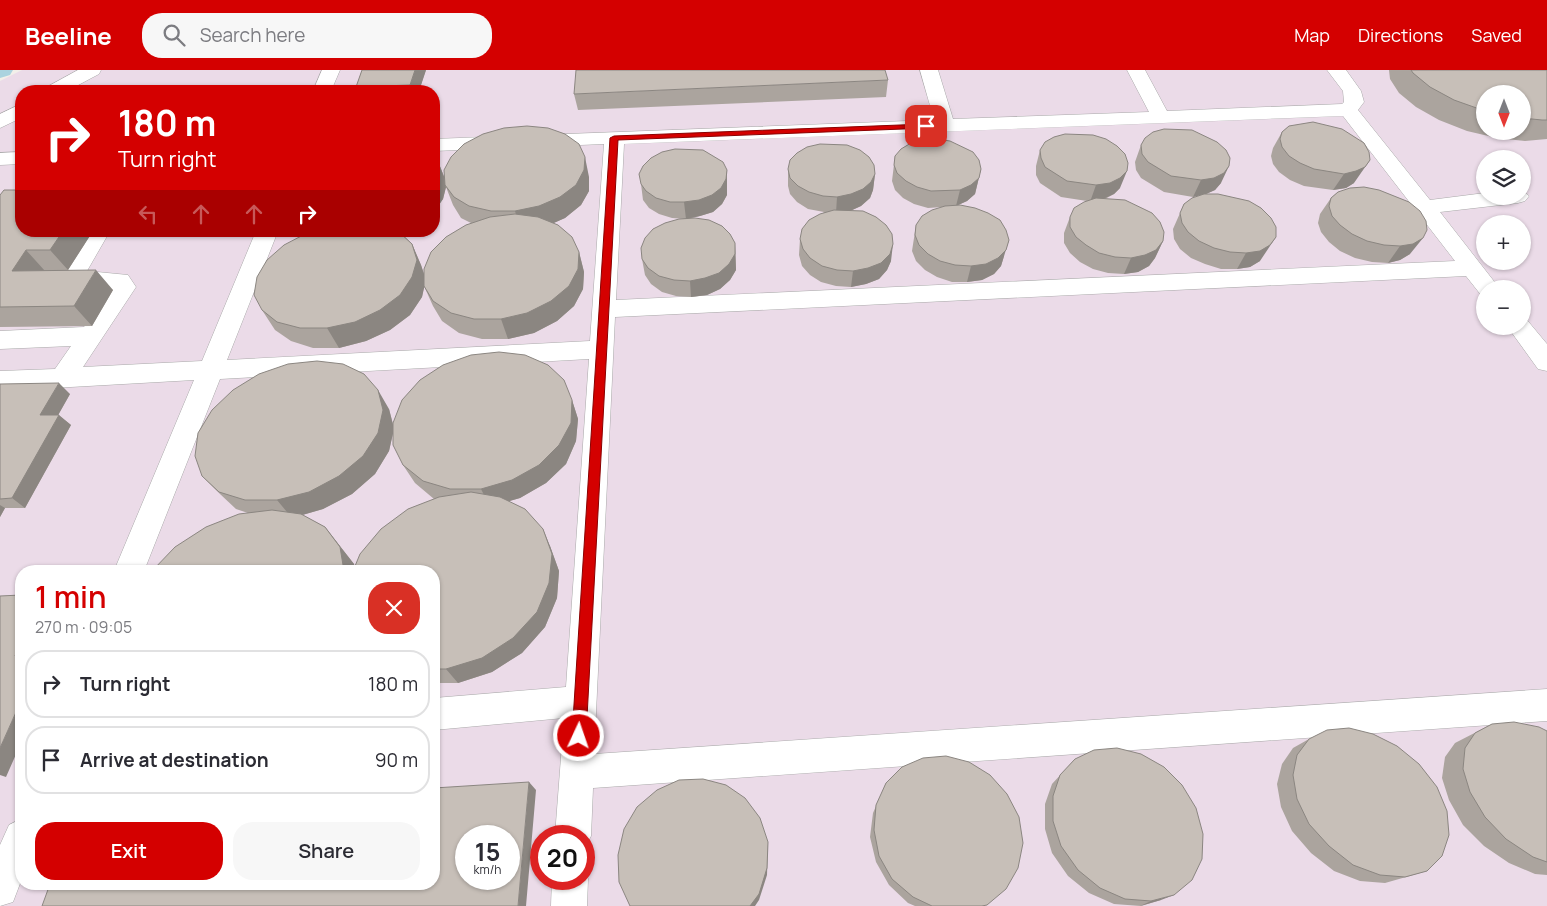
<!DOCTYPE html>
<meta charset="utf-8">
<style>
body{margin:0;font-family:Manrope,sans-serif;background:#f7f7f7;color:#2b2b33;height:100vh;display:flex;flex-direction:column;font-size:19px;white-space:nowrap}
*{box-sizing:border-box;margin:0}
p{font-size:16px;color:#7c7c81}
.icon{flex:none;width:28px;height:28px;fill:none;stroke:currentColor;stroke-width:2;stroke-linecap:round;stroke-linejoin:round}
.map{position:relative;flex:1;overflow:hidden}
.details{position:absolute;left:15px;top:495px;width:425px;height:325px;display:flex;flex-direction:column;background:#fff;border-radius:20px;box-shadow:0 1px 4px #0004}
.details>*{flex:none}
.hud{position:absolute;left:15px;top:15px;width:425px;height:152px;border-radius:20px;box-shadow:0 1px 4px #0004;background:#d40000;color:#fff;overflow:hidden}
.needle{width:32px;rotate:180deg}
.tools{position:absolute;left:1476px;top:15px;display:grid;gap:10px}
.tools a{display:grid;place-items:center;width:55px;height:55px;border-radius:50%;background:#fff;box-shadow:0 1px 4px #0004;font-size:25px}
.speed{position:absolute;left:455px;top:755px;display:flex;gap:10px;font-size:25px;font-weight:700;text-align:center}
.speed>*{display:grid;place-content:center;width:65px;height:65px;border-radius:50%;background:#fff;box-shadow:0 1px 4px #0004;line-height:1}
.speed small{font-size:12px;font-weight:400}
.speed .limit{border:8px solid #d22;background:#fff;color:#111}
.pin{position:absolute;display:grid;place-items:center;width:42px;height:42px;color:#fff;margin:-21px;border-radius:10px;box-shadow:0 2px 8px #0006}
.me{position:absolute;width:55px;margin:-28px;rotate:3deg;stroke-linejoin:round;filter:drop-shadow(0 0 4px #0008)}
.turn{display:flex;align-items:center;gap:18px;height:105px;padding:0 20px;font-size:22px}
.turn .icon{width:65px;height:65px;stroke-width:2.5}
.turn b{display:block;font-size:35px;line-height:42px}
.lanes{display:flex;align-items:center;height:48px;padding:0 20px;background:#0003;justify-content:center;gap:25px;direction:ltr}
.lanes .off{opacity:.35}
.round{display:grid;place-items:center;flex:none;width:52px;height:52px;border-radius:20px;background:#f7f7f7}
.head{display:flex;align-items:center;justify-content:space-between;height:85px;padding:0 20px}
h1{font-size:30px;font-weight:600;line-height:38px;color:#d40000}
.cta{display:flex;gap:10px;margin-top:auto;padding:10px 20px}
.cta a{flex:1;height:58px;border-radius:20px;background:#d40000;color:#fff;font-size:20px;font-weight:600;line-height:58px;text-align:center}
.cta a+a{background:#f7f7f7;color:#2b2b33}
ul{padding:0;list-style:none}
li{display:flex;align-items:center;gap:15px;height:68px;margin:0 10px 8px;padding:0 10px;border:2px solid #e1e1e2;border-radius:20px}
li div{flex:1}
li b{display:block;font-size:19px}
li em{font-style:normal}
header{display:flex;align-items:center;gap:30px;box-sizing:border-box;height:70px;padding:0 25px;background:#d40000;color:#fff}
header strong{font-size:24px}
nav{display:flex;gap:28px;margin-inline-start:auto;font-size:18px}
.search{width:350px;height:45px;background:#f7f7f7;display:flex;align-items:center;gap:12px;box-sizing:border-box;padding:0 18px;border-radius:20px;color:#7c7c81;font-size:19px}
.map>svg:first-child{display:block}
</style>
<header>
<strong>Beeline</strong>
<div class="search"><svg class="icon" aria-label="search" viewBox="0 0 24 24"><circle cx="10" cy="10" r="6"/><path d="M15 15l6 6"/></svg>Search here</div>
<nav><a>Map</a><a>Directions</a><a>Saved</a></nav>
</header>
<div class="map">
<svg width="1547" height="836" viewBox="0 0 1547 836">
<rect width="100%" height="100%" fill="#f2efe9"/>
<path fill="#ebdbe8" fill-rule="evenodd" d="M22 0H1547V836H0V11ZM21 21H434V161H21ZM1485 24H1522V61H1485ZM1485 89H1522V126H1485ZM1485 154H1522V191H1485ZM1485 219H1522V256H1485ZM21 501H434V814H21ZM466 766H509V809H466ZM541 766H584V809H541Z"/>
<g fill="none" stroke-linecap="round" stroke-linejoin="round">
<path fill="#aad3df" fill-rule="evenodd" d="M0 0H13L10 5 0 8Z"/>
<defs>
<path id="minor" d="M78 0H101L99 4 67 21H45L47 17Z
M322 0H340L331 21H313Z
M920 0H938L953 49 1149 42 1127 0H1145L1167 41 1342 34 1344 32 1343 21 1327 0H1346L1361 21 1364 32 1358 40 1430 130 1485 123V126H1522V120L1529 126 1525 131 1518 133 1440 142 1500 219H1485V226L1481 225 1466 206 615 247 594 684 1547 619V651L593 718 591 766 584 779V766H555L564 648 434 660V628L566 617 589 289 220 309 144 501H114L194 310 0 321V301L55 299 71 276 0 279V261L84 257 111 218 68 214C58 197 79 176 88 161H110L87 201 128 205 136 217 83 297 202 291 256 161H278L227 290 590 271 604 74 434 81V69L934 50ZM1343 46 1455 191 616 230 624 74Z
M21 34V48L0 58V44Z
M21 82V94L0 95V83Z
M1522 248 1527 250 1547 274V301L1538 299 1507 256H1522Z
M21 749V811L13 832 0 836V775L9 755Z
M584 799 588 809 587 836H551L552 809H584Z"/>
</defs>
<use href="#minor" stroke="#a9a9a9" stroke-width="1"/>
<use href="#minor" fill="#fff" fill-rule="evenodd"/>
</g>
<path fill="#aba49e" fill-rule="evenodd" d="M362 0H426L419 21H358L356 17Z
M1389 0H1547V69L1525 71 1497 68 1467 61 1439 50 1416 37 1399 23 1390 9ZM1485 24H1522V61H1485Z
M888 10 886 27 578 40 574 24Z
M1289 56 1354 113 1346 118 1333 120 1304 116 1290 110 1279 102 1273 94 1271 86 1273 78 1282 62Z
M1141 75 1221 113 1215 120 1206 124 1260 191 1250 197 1237 199H1221L1205 194 1191 188 1180 179 1174 169 1173 159 1184 134 1201 125 1193 127 1164 122 1141 108 1136 100 1135 92Z
M1040 80 1120 118 1114 124 1105 129 1163 171 1155 188 1149 196 1138 202 1124 204 1108 203 1093 199 1080 192 1070 183 1064 173V163L1070 147 1087 131 1061 127 1040 113 1036 105V96Z
M434 81 445 109 589 107V121L581 135 565 148 553 153 579 182 584 202 583 219 574 236 557 251 534 263 508 269H482L459 263 442 251 433 236 424 216 422 227 410 245 390 260 366 271 339 278H313L291 271 275 260 262 240 400 162 412 174 421 195 424 204 471 153 461 148 453 135 446 117 443 129 434 142Z
M895 86 981 99 975 124 967 131 958 135 1004 186 1001 196 994 204 982 210 967 212H952L937 207 925 200 916 191 912 181 916 155 942 137 928 138 914 134 903 128 895 120 892 111Z
M788 99 875 104 873 120 870 128 861 136 850 141 891 191 887 200 879 209 866 214 851 217 836 216 821 212 810 205 802 196 799 185 800 169 824 142 808 139 797 132 790 124 788 116Z
M727 100V125L722 134 713 142 700 146 688 149 735 173 736 200 730 210 720 219 707 225 691 227 676 226 662 222 651 214 645 205 642 189 685 149 672 148 659 144 649 138 643 130 641 114Z
M1338 122 1410 184 1400 190 1388 193 1372 192 1355 188 1340 181 1329 172 1321 162 1318 153 1320 144 1331 128Z
M0 125 21 161H93L68 200 113 220 92 256 0 257Z
M0 314 70 324 58 345 71 355 25 438H5L0 447Z
M572 330 578 349 576 371 566 394 546 413 520 428 509 431 550 476 559 501 557 528 545 557 522 583 492 602 458 613H434V501H152L248 443 236 439 220 424 202 406 389 339 393 354ZM393 363 403 395 415 413 434 429 355 498 354 494 325 457 302 445 323 439 352 424 375 404 389 381Z
M1492 654 1547 661V805L1535 804 1509 793 1484 776 1463 755 1449 730 1442 708 1445 687 1455 673Z
M1309 669 1427 801 1385 813 1360 811 1334 801 1311 783 1292 761 1281 737 1277 714 1282 694 1293 678Z
M1075 689 1161 830 1141 836 1114 834 1089 823 1068 806 1052 783 1045 759V734L1052 714Z
M886 713 985 836H915L908 833 889 815 876 792 870 767 873 743Z"/>
<path fill="#8b8681" d="M415 0H426L419 21H412L410 15Z
M585 87 589 107V121L581 135 565 148 545 157 521 162 515 141Z
M1370 90 1354 113 1346 118 1333 120 1344 104Z
M439 94 447 114 445 115 446 117 443 129 434 142V111Z
M1229 96 1221 113 1215 120 1206 124 1193 127 1201 110Z
M981 99 975 124 967 131 956 136 960 120Z
M727 100V125L722 134 713 142 700 146 686 149 684 132Z
M1127 101 1120 118 1114 124 1103 129 1090 132 1096 115Z
M875 104 873 120 870 128 861 136 850 141 836 143 837 127Z
M63 161H93L68 200 50 180Z
M1276 167 1260 191 1250 197 1237 199 1246 183Z
M1423 168 1410 184 1400 190 1388 193 1400 176Z
M1009 170 1001 196 994 204 982 210 967 212 971 196Z
M1163 171 1155 188 1149 196 1138 202 1124 204 1131 188Z
M735 173 736 200 730 210 720 219 707 225 691 227 690 211Z
M412 174 421 195 426 210 422 227 410 245 390 260 366 271 339 278 327 258Z
M893 174 891 191 887 200 879 209 866 214 851 217 853 201Z
M26 180 45 201H12Z
M579 182 584 202 583 219 574 236 557 251 534 263 508 269 501 249Z
M96 200 113 220 92 256 74 236Z
M59 313 70 324 52 356 40 345Z
M378 320 389 339 394 359 389 381 375 404 352 424 323 439 292 448 277 430Z
M572 330 578 349 576 371 566 394 546 413 520 428 490 437 481 419Z
M59 345 71 355 25 438 12 428Z
M0 435 5 438 0 447Z
M325 457 354 494 355 501H344Z
M543 459 550 476 559 501 557 528 545 557 522 583 492 602 458 613 446 599Z
M21 572V590L15 586Z
M21 631V673L6 707 0 705V678Z
M529 712 536 720 526 836H518Z
M768 772 767 805 759 830 755 836H750Z
M1174 825 1161 830 1140 836 1151 831Z"/>
<path fill="#c7bfb8" stroke="#8b8681" fill-rule="evenodd" d="M362 0H415L410 15 356 17Z
M576 0H885L888 10 574 24Z
M1411 0H1547V50H1542L1522 48V24H1485V41L1454 30 1430 17 1413 3Z
M1313 52 1342 59 1364 73 1369 82 1370 90 1365 97 1356 101 1344 104 1314 99 1300 93 1289 86 1282 77 1280 69 1282 62 1289 56Z
M527 56 548 58 565 64 579 74 585 87 584 100 576 115 560 127 539 136 515 141H491L469 136 454 127 445 115 444 100 451 87 464 74 483 64 504 58Z
M1164 59 1192 60 1217 72 1226 80 1230 88 1229 96 1224 103 1214 108 1201 110 1171 106 1148 92 1142 84 1141 75 1145 68 1153 62Z
M1065 64 1093 65 1106 69 1117 76 1125 84 1128 93 1127 101 1120 108 1110 113 1096 115 1067 111 1045 97 1041 88 1040 80 1045 72 1054 67Z
M937 69 950 71 973 82 979 90 981 99 979 108 971 115 960 120 931 121 917 117 906 111 897 103 894 95 895 86 901 79 911 73Z
M820 74 847 75 860 80 869 87 874 95 875 104 871 112 863 119 851 124 837 127 823 126 809 122 798 116 790 108 788 99 790 90 797 83 807 77Z
M675 79 703 80 723 92 727 100 726 109 721 118 712 125 699 130 684 132H670L656 128 646 121 641 114 639 104 643 96 651 88 662 82Z
M434 81 439 94 435 108 434 111Z
M1364 117 1379 120 1409 132 1420 141 1426 151 1427 160 1423 168 1413 174 1400 176 1384 175 1367 171 1352 164 1340 155 1332 146 1329 136 1331 128 1338 122 1350 118Z
M4 120H21V161H63L50 180H26L12 201 96 200 74 236 0 237V125Z
M1204 124H1218L1249 131 1261 138 1271 148 1276 157V167L1270 175 1260 181 1246 183 1230 182 1214 178 1199 171 1188 162 1182 153 1180 143 1184 134 1192 128Z
M1096 128 1125 130 1152 143 1160 152 1164 162 1163 171 1156 180 1145 185 1131 188 1115 187 1099 183 1086 175 1076 167 1070 157V147L1074 138 1084 132Z
M960 135 975 138 988 143 1000 150 1006 160 1009 170 1006 180 998 188 986 194 971 196 955 195 940 191 928 184 919 175 915 165 916 155 922 146 932 140 945 136Z
M834 140 863 141 876 147 886 155 892 164 893 174 890 184 881 193 868 198 853 201 837 200 822 196 810 188 803 179 800 169 802 159 809 150 820 144Z
M515 144 538 147 558 155 572 167 579 182 578 199 569 216 551 231 527 243 501 249H474L451 243 433 231 424 216V199L431 182 446 167 466 155 490 147Z
M695 148 709 150 722 156 730 164 735 173V184L729 194 719 203 705 208 690 211 674 210 659 206 648 198 642 189 641 178 645 168 653 159 665 153 679 149Z
M311 161H397L399 162 412 174 417 190 412 207 400 225 380 240 355 252 327 258H300L277 252 262 240 254 225 257 207 267 190 284 175 307 163Z
M499 282 525 285 548 295 564 310 572 330 571 353 559 375 539 395 512 410 481 419H450L423 411 403 395 393 375V353L402 330 420 310 443 295 471 285Z
M317 291 343 294 364 304 378 320 383 340 378 363 363 386 339 406 309 422 277 430H245L219 422 202 406 195 386 198 363 212 340 233 320 259 304 288 294Z
M59 313 40 345H59L12 428 0 429V314Z
M471 422 500 427 525 439 543 459 552 484 549 513 537 542 513 568 482 588 446 599H434V501H353L360 484 381 459 408 439 439 427Z
M272 440 301 444 325 457 340 477 344 501H152L175 477 206 457 239 444Z
M21 525V572L15 586H21V631L0 678V526Z
M1514 652 1539 657 1547 661V792L1533 787 1506 769 1485 747 1470 722 1463 699 1465 678 1475 663 1492 654Z
M1349 658 1373 664 1397 676 1419 694 1437 717 1447 741 1449 765 1442 786 1427 801 1405 807 1380 805 1353 795 1329 776 1309 754 1297 729 1293 705 1297 685 1309 669 1327 660Z
M1117 678 1141 684 1164 697 1182 715 1196 738 1203 764 1202 789 1192 810 1174 825 1151 831 1125 829 1100 818 1078 800 1061 776 1053 751V726L1060 705 1075 689 1094 680Z
M946 686 969 692 990 705 1007 724 1019 747 1023 773 1018 798 1006 819 987 835 982 836H932L913 827 892 809 879 786 874 760 876 735 886 713 902 697 923 688Z
M703 709 726 715 745 728 760 748 768 772 767 798 759 824 750 836H630L619 812 618 785 624 759 637 737 657 720 679 710Z
M529 712 518 836H42L50 814H434V718ZM466 766H509V809H466Z"/>
<path fill="#d40000" stroke="#8a0000" d="M926 54 929 55V58L618 70 586 666 584 671 579 673 574 671 572 666 610 68 614 66Z"/>
</svg>
<div class="tools">
<a><svg class="needle" viewBox="-14 -14 28 28"><path d="M0-13l5 13h-10z" fill="#e53935"/><path d="M0 13l5-13h-10z" fill="#7c7c81"/></svg></a>
<a><svg class="icon" aria-label="layers" viewBox="0 0 24 24"><path d="M12 4l9 5-9 5-9-5zM3 14l9 5 9-5"/></svg></a>
<a>+</a>
<a>−</a>
</div>
<div class="speed"><div>15<small>km/h</small></div><div class="limit">20</div></div>
<div class="pin" style="left:926px;top:56px;background:#d93025"><svg class="icon" aria-label="arrive" viewBox="0 0 24 24"><path d="M6 21V4h12l-3 4 3 4H6"/></svg></div>
<svg class="me" style="left:579px;top:666px" viewBox="-20 -20 40 40"><circle r="17" fill="#d40000" stroke="#fff" stroke-width="3"/><path d="M0-11L8 9 0 5-8 9z" fill="#fff"/></svg>
<div class="hud">
<div class="turn"><svg class="icon" aria-label="right" viewBox="0 0 24 24"><path d="M7 20v-9h11M14 6l5 5-5 5"/></svg><div><b>180 m</b>Turn right</div></div>
<div class="lanes"><svg class="icon off" aria-label="left" viewBox="0 0 24 24"><path d="M17 20v-9H6M10 6l-5 5 5 5"/></svg><svg class="icon off" aria-label="ahead" viewBox="0 0 24 24"><path d="M12 20V5M6 11l6-6 6 6"/></svg><svg class="icon off" aria-label="ahead" viewBox="0 0 24 24"><path d="M12 20V5M6 11l6-6 6 6"/></svg><svg class="icon" aria-label="right" viewBox="0 0 24 24"><path d="M7 20v-9h11M14 6l5 5-5 5"/></svg></div>
</div>
<section class="details">
<div class="head"><div><h1>1 min</h1><p>270 m · 09:05</p></div><a class="round" style="background:#d93025;color:#fff"><svg class="icon" aria-label="close" viewBox="0 0 24 24"><path d="M6 6l12 12M18 6L6 18"/></svg></a></div>
<ul>
<li><svg class="icon" aria-label="right" viewBox="0 0 24 24"><path d="M7 20v-9h11M14 6l5 5-5 5"/></svg><div><b>Turn right</b></div><em>180 m</em></li>
<li><svg class="icon" aria-label="arrive" viewBox="0 0 24 24"><path d="M6 21V4h12l-3 4 3 4H6"/></svg><div><b>Arrive at destination</b></div><em>90 m</em></li>
</ul>
<div class="cta"><a>Exit</a><a>Share</a></div>
</section>
</div>
